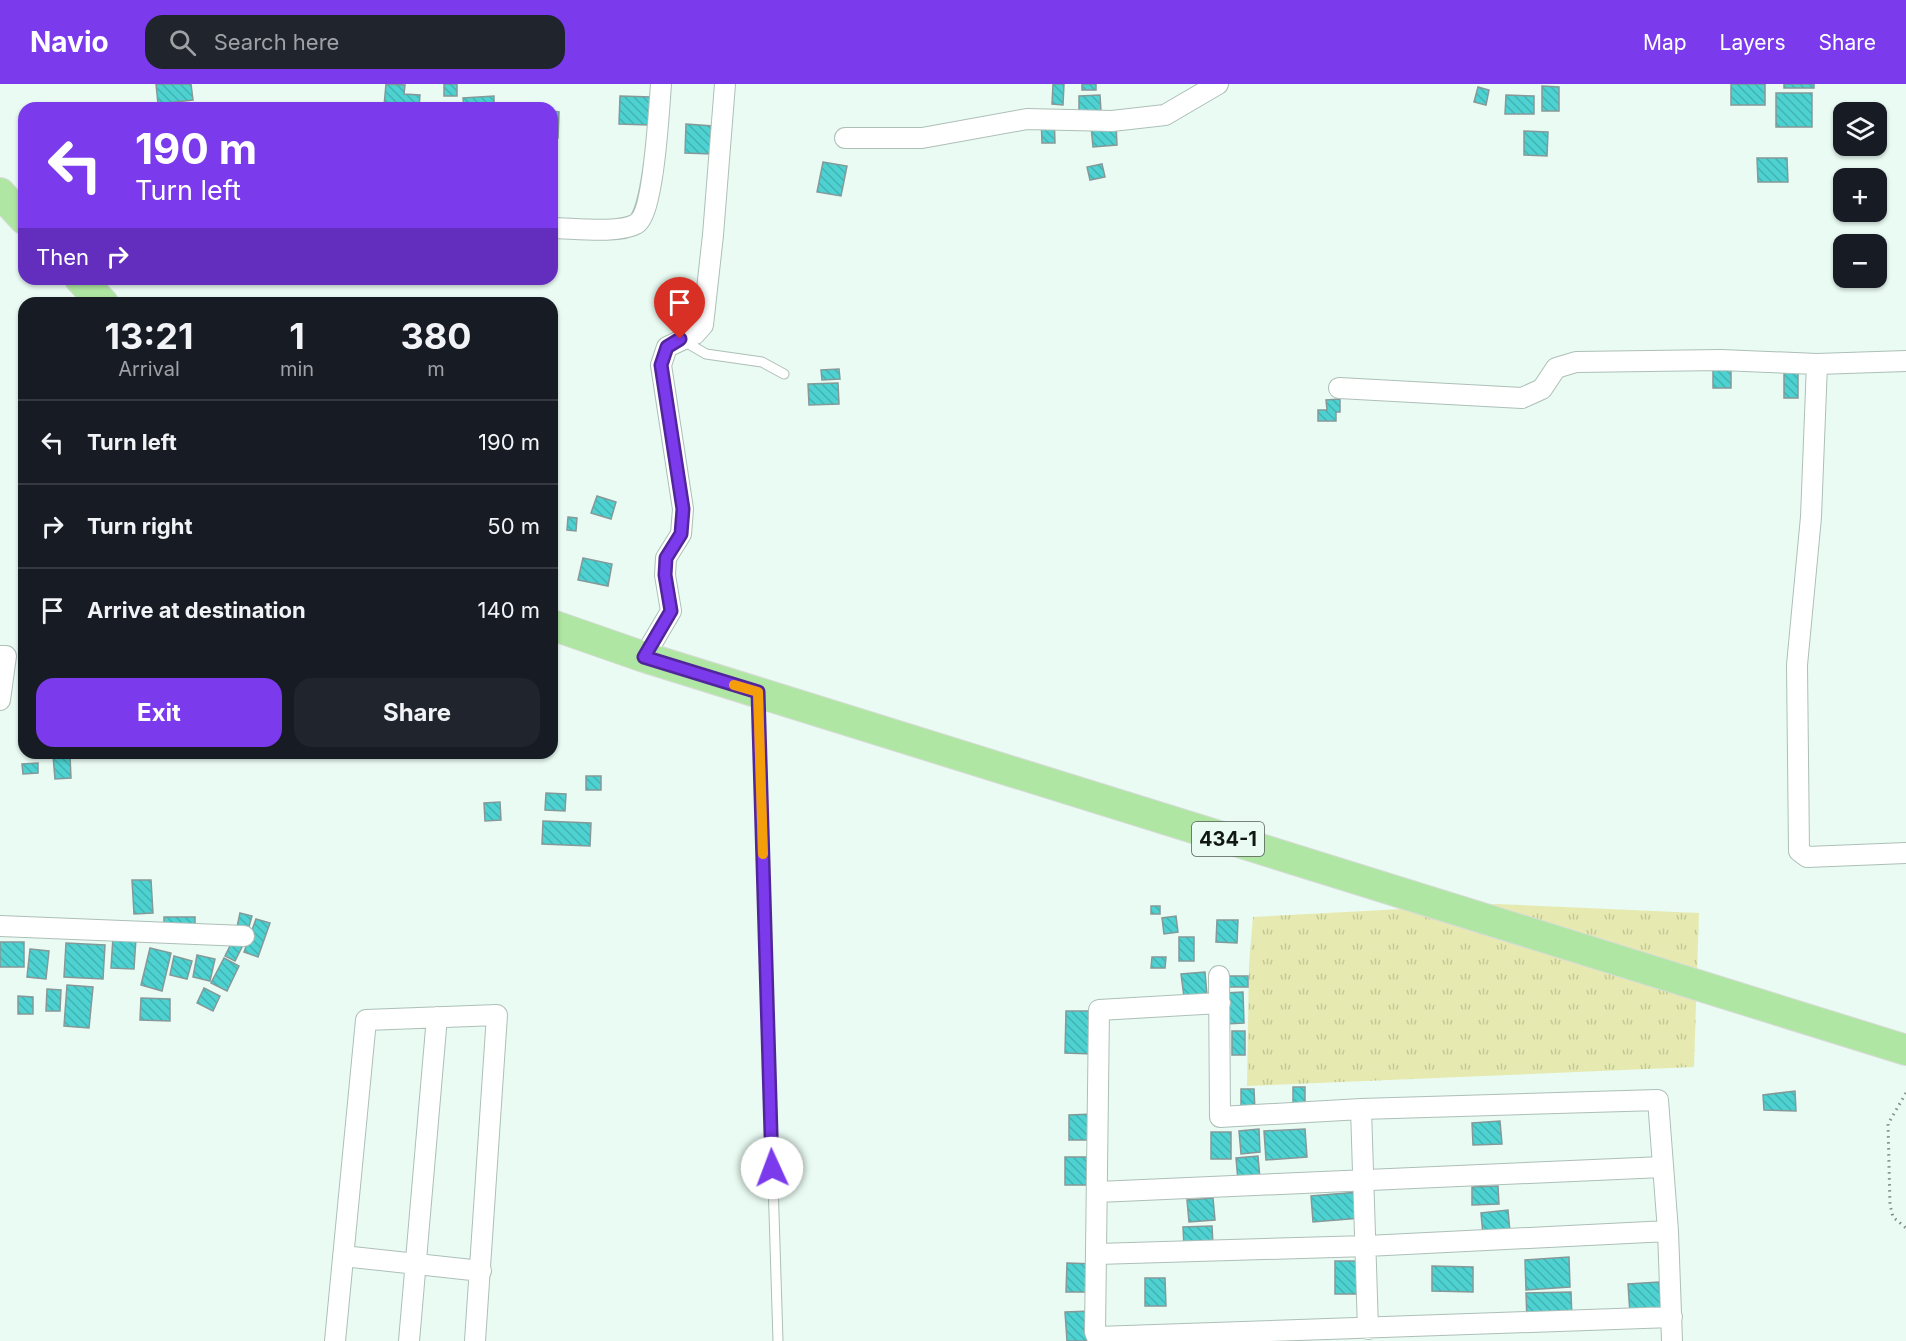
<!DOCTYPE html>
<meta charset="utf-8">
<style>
body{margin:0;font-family:Inter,sans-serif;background:#20242c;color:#f1f3f6;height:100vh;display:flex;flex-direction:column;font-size:22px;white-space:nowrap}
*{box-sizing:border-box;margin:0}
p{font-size:20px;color:#9ea1a6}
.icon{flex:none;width:33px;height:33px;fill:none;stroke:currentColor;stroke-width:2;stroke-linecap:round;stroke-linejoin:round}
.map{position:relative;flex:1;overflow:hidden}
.panel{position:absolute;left:18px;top:213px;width:540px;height:462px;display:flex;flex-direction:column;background:#171b24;border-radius:18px;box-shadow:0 2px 4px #0004}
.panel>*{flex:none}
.banner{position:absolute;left:18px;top:18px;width:540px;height:183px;border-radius:18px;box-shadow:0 2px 4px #0004;background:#7c3aed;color:#fff;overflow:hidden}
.buttons{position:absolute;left:1833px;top:18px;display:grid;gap:12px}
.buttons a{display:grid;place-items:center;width:54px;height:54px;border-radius:12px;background:#171b24;box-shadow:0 2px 4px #0004;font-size:30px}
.pin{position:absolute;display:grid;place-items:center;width:51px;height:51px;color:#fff;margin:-62px -26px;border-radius:50% 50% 50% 0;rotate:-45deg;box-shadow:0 0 6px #0007}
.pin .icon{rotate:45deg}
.me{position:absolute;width:66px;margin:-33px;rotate:358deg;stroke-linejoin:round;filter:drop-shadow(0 0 4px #0008)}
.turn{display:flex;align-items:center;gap:21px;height:126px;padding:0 18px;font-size:27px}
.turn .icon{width:78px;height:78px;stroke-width:2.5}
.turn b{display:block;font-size:42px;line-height:51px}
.then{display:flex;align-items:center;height:57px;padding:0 18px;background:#0003;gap:12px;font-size:22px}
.eta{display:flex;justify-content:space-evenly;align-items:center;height:102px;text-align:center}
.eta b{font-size:36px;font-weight:700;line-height:42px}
.cta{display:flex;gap:12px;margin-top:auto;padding:12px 18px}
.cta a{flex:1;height:69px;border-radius:18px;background:#7c3aed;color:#fff;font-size:24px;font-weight:700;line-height:69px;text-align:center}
.cta a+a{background:#20242c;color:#f1f3f6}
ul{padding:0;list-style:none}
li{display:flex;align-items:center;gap:18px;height:84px;padding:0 18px;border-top:2px solid #363941}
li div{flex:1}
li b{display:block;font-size:22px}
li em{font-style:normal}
header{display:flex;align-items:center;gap:36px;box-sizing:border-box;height:84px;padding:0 30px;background:#7c3aed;color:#fff}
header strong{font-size:28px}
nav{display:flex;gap:33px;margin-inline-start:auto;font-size:21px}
.search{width:420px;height:54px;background:#20242c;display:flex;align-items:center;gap:15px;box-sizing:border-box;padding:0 21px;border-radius:18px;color:#9ea1a6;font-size:22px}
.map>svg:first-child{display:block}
</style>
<header>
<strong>Navio</strong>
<div class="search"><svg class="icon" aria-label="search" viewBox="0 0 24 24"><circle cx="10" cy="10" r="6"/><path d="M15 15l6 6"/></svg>Search here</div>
<nav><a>Map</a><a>Layers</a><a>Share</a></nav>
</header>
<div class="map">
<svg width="1906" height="1257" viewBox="0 0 1906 1257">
<defs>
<pattern id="grass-tufts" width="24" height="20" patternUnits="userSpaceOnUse" patternTransform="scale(1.5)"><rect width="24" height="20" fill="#e6eab1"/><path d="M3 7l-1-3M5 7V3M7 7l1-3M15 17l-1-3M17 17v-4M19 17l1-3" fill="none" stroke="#c4c897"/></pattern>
<pattern id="building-back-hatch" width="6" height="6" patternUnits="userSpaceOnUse" patternTransform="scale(1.5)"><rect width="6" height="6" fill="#4dd1d1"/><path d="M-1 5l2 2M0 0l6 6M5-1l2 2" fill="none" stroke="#42b3b3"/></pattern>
</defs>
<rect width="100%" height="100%" fill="#e9fbf3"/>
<path fill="url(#grass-tufts)" d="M1497 820 1699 829 1694 983 1247 1002 1249 881 1253 833Z"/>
<path fill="url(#building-back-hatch)" stroke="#859998" stroke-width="1.5" d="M156 0H191L193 16 158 20Z
M386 0 405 1 404 10 420 11 419 24 384 22Z
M444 0H457V12H444Z
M1053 0H1064L1063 21 1052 20Z
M1082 0H1096V6H1082Z
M1731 0H1765V21H1731Z
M1784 0H1814V4H1784Z
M1542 2 1559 3V27H1542Z
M1478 3 1489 6 1486 21 1474 18Z
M1776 9H1812V43H1776Z
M1100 11 1101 28 1079 29V12Z
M1506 11 1534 12V30H1505Z
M494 12V24H464L463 14Z
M620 12 651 13 649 41 619 40Z
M552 27 559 28 558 54H552Z
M1041 30H1054L1055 59H1042Z
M686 40 713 42 712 70 685 69Z
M1116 40 1117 61 1093 63 1091 42Z
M1524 47 1548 48 1547 72 1524 71Z
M1757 74H1787L1788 98H1758Z
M823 78 847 82 841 112 817 108Z
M1102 80 1105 93 1090 96 1087 83Z
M839 285 840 295 822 296 821 286Z
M1713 285H1731V304H1713Z
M1784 288H1798V314H1784Z
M838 299 839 320 809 321 808 300Z
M1340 315V328H1336V337H1318V326H1327L1326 316Z
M597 412 616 418 611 435 591 429Z
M568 433 577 434 576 447 567 446Z
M583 474 612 480 608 502 578 496Z
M53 672H70L71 694 55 695Z
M38 679V689L23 690 22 680Z
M586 692H601V706H586Z
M546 709 566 710 565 727 545 726Z
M500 718 501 736 485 737 484 719Z
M543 737 591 739 590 762 542 760Z
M132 796H151L153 829 134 830Z
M1151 822H1160V830H1151Z
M240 829 252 832 248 846 237 843Z
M1176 832 1178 848 1164 850 1162 834Z
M164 833H195V844H164Z
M256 835 270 839 258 873 244 868Z
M1217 836H1238L1237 859 1216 858Z
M113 853 136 854 134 885 111 884Z
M1179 853H1194V877H1179Z
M234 854 244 859 235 877 225 872Z
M0 858H24V883H0Z
M66 859 105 861 103 895 64 893Z
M150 864 171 869 162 907 141 901Z
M30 865 49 867 46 895 27 893Z
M197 871 215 875 210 897 193 893Z
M174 872 192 877 187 895 170 891Z
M1152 873H1166L1165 884H1151Z
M224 874 239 882 227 907 211 899Z
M1205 888 1207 911 1184 913 1181 890Z
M1227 892H1248V903H1227Z
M67 901 93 903 89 944 64 942Z
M204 904 220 912 213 927 197 919Z
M47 905 61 906 60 927H46Z
M1243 908 1244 939 1225 940 1224 909Z
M18 912 33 913V930H18Z
M141 914 170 915V937L140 936Z
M1066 927H1094L1093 970 1065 969Z
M1232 947H1245V971H1232Z
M1293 1003H1305V1025H1293Z
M1241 1005H1254L1255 1027 1241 1028Z
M1795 1007 1796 1027 1764 1026 1763 1011Z
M1093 1030V1056H1069V1031Z
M1500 1037 1502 1060 1473 1061 1472 1039Z
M1259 1045 1260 1068 1241 1070 1239 1047Z
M1305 1045 1307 1073 1266 1076 1264 1047Z
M1211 1048H1231V1075H1211Z
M1258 1072 1260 1095 1238 1097 1236 1074Z
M1065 1073H1095V1101H1065Z
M1498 1102 1499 1120 1472 1121V1103Z
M1358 1108 1361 1134 1313 1138 1311 1112Z
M1213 1114 1215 1136 1189 1138 1187 1116Z
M1508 1126 1510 1148 1483 1151 1481 1129Z
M1212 1142 1213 1161 1184 1163 1183 1143Z
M1569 1173 1570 1203 1526 1206 1525 1176Z
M1335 1177H1360V1210H1335Z
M1067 1179 1096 1180 1095 1208H1066Z
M1432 1182 1473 1183V1208L1432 1207Z
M1145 1194H1165L1166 1222H1145Z
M1659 1198 1661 1228 1630 1230 1628 1200Z
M1571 1208 1572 1236 1527 1237 1526 1209Z
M1091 1227 1092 1257H1067L1065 1228Z"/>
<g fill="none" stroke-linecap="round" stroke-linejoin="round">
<defs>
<path id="service" d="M682 256 706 270 762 278 784 290
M758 615 778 1257"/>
<path id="minor" d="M845 54H922L1027 35 1112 37 1165 31 1218 0
M552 144C572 144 619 150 636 140 654 130 659 24 661 0
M1817 280 1811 433 1797 581 1799 767 1807 773 1906 769
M1339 304 1522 314 1542 305 1556 284 1576 278 1721 276 1817 280 1906 277
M0 572H6L0 616
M644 573 671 527 665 491 666 474 681 450 683 425 661 281 667 263 695 250 703 241 713 151 725 0
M0 842 244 852
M1219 892 1220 1033 1361 1025 1658 1016 1668 1147 1672 1257
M1220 919 1099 926 1095 1248 1097 1253 1672 1233
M1361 1025 1368 1245
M1098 1108 1662 1083
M1097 1170 1367 1162 1668 1147
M343 1172 481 1187
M335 1257 366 936 497 931 475 1257
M409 1257 437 933"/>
<path id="primary" d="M0 109 24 135
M80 195 103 219
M552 541 644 573 1906 966"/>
</defs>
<use href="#service" stroke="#adbfb7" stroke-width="11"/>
<use href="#minor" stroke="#adbfb7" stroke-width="22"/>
<use href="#primary" stroke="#d9dad9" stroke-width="32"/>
<path stroke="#7f8c86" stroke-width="3" stroke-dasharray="1.5 4.5" stroke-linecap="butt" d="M1906 1009 1888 1040 1890 1121 1893 1133 1906 1144"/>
<use href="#service" stroke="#fff" stroke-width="9"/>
<use href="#minor" stroke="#fff" stroke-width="20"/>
<use href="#primary" stroke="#b0e6a3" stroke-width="30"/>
</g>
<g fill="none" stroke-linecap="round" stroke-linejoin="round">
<defs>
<path id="route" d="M680 255 667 263 661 281 683 425 681 450 666 474 665 491 671 527 644 573 758 608 772 1084"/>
</defs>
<use href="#route" stroke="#51269a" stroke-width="15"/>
<use href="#route" stroke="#7c3aed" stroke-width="10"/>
<path stroke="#f59e0b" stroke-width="10" d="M734 601 758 608 763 770"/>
</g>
<g text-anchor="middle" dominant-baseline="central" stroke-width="5" stroke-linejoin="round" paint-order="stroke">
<rect fill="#e9fbf3" stroke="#515b57" stroke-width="1.5" x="1192" y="738" width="72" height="34" rx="4.5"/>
<g font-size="20" font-weight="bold" fill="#101714">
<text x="1228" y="755">434-1</text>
</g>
</g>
</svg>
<div class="buttons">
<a><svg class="icon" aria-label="layers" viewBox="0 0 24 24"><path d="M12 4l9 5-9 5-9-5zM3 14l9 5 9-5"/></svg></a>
<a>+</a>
<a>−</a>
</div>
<div class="pin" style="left:680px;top:255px;background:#d93025"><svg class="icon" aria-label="arrive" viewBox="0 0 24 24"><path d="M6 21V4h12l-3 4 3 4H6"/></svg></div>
<svg class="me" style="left:772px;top:1084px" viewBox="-20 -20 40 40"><circle r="19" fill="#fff"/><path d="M0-13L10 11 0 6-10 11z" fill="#7c3aed"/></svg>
<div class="banner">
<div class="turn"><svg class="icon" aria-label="left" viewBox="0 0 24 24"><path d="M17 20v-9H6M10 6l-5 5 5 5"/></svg><div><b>190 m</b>Turn left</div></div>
<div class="then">Then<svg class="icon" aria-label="right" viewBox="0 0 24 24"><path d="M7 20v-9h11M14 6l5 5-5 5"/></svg></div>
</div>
<section class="panel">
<div class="eta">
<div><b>13:21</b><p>Arrival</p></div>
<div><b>1</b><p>min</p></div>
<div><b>380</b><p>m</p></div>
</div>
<ul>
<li><svg class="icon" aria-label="left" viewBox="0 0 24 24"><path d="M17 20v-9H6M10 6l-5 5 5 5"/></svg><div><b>Turn left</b></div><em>190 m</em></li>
<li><svg class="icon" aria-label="right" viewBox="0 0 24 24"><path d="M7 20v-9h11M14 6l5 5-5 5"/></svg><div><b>Turn right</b></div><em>50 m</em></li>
<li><svg class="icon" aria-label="arrive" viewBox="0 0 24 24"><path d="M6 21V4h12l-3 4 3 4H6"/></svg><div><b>Arrive at destination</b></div><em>140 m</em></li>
</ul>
<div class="cta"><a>Exit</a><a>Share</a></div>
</section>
</div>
